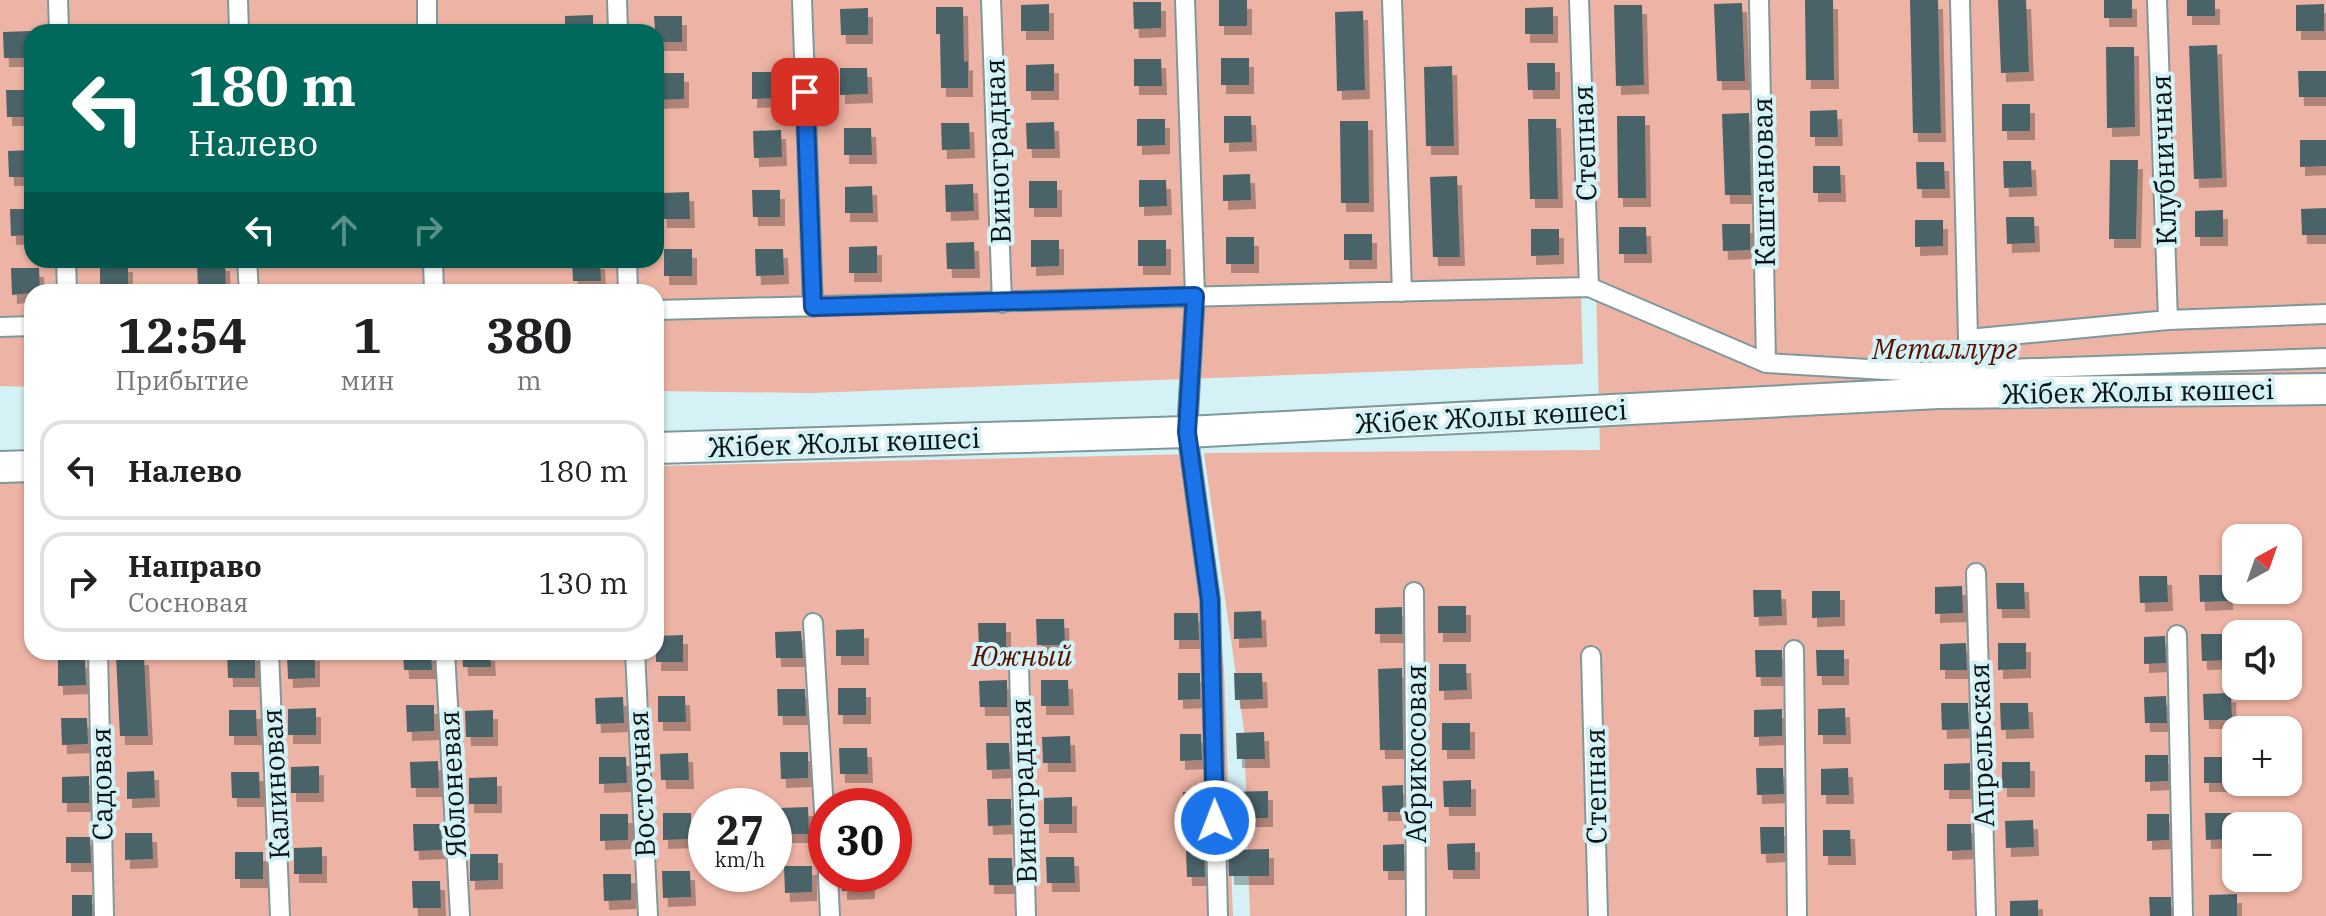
<!DOCTYPE html>
<html lang="ru">
<meta charset="utf-8">
<style>
body{margin:0;font-family:"IBM Plex Serif",serif;background:#f2f2f2;color:#202124;height:100vh;display:flex;flex-direction:column;font-size:30px;white-space:nowrap}
*{box-sizing:border-box;margin:0}
p{font-size:26px;color:#757577}
.icon{flex:none;width:44px;height:44px;fill:none;stroke:currentColor;stroke-width:2;stroke-linecap:round;stroke-linejoin:round}
.map{position:relative;flex:1;overflow:hidden}
.sheet{position:absolute;left:24px;top:284px;width:640px;height:376px;display:flex;flex-direction:column;background:#fff;border-radius:24px;box-shadow:0 2px 6px #0004}
.sheet>*{flex:none}
.guide{position:absolute;left:24px;top:24px;width:640px;height:244px;border-radius:24px;box-shadow:0 2px 6px #0004;background:#00695c;color:#fff;overflow:hidden}
.needle{width:52px;rotate:40deg}
.fabs{position:absolute;left:2222px;top:524px;display:grid;gap:16px}
.fabs a{display:grid;place-items:center;width:80px;height:80px;border-radius:16px;background:#fff;box-shadow:0 2px 6px #0004;font-size:40px}
.speed{position:absolute;left:688px;top:788px;display:flex;gap:16px;font-size:40px;font-weight:700;text-align:center}
.speed>*{display:grid;place-content:center;width:104px;height:104px;border-radius:50%;background:#fff;box-shadow:0 2px 6px #0004;line-height:1}
.speed small{font-size:20px;font-weight:400}
.speed .limit{border:12px solid #d22;background:#fff;color:#111}
.pin{position:absolute;display:grid;place-items:center;width:68px;height:68px;color:#fff;margin:-34px;border-radius:16px;box-shadow:0 4px 12px #0006}
.me{position:absolute;width:88px;margin:-44px;rotate:359deg;stroke-linejoin:round;filter:drop-shadow(0 0 6px #0008)}
.turn{display:flex;align-items:center;gap:28px;height:168px;padding:0 32px;font-size:36px}
.turn .icon{width:104px;height:104px;stroke-width:2.5}
.turn b{display:block;font-size:56px;line-height:68px}
.lanes{display:flex;align-items:center;height:76px;padding:0 32px;background:#0003;justify-content:center;gap:40px;direction:ltr}
.lanes .off{opacity:.35}
.eta{display:flex;justify-content:space-evenly;align-items:center;height:136px;text-align:center}
.eta b{font-size:48px;font-weight:700;line-height:56px}
ul{padding:0;list-style:none}
li{display:flex;align-items:center;gap:24px;height:100px;margin:0 16px 12px;padding:0 16px;border:4px solid #e0e0e0;border-radius:24px}
li div{flex:1}
li b{display:block;font-size:30px}
li em{font-style:normal}
.map>svg:first-child{display:block}
</style>
<div class="map">
<svg width="2326" height="916" viewBox="0 0 2326 916">
<defs>
<filter id="shadow"><feDropShadow dx="5" dy="9" stdDeviation="0" flood-color="#0004"/></filter>
</defs>
<rect width="100%" height="100%" fill="#d4f1f5"/>
<path fill="#edb3a4" fill-rule="evenodd" d="M0 0H1572L1583 364 812 393 656 391V292H32V387L0 386ZM32 32H656V260H32Z
M1589 0H2326V916H1250L1244 730 1204 453 1600 450ZM2236 538H2288V590H2236ZM2236 634H2288V686H2236ZM2236 730H2288V782H2236ZM2236 826H2288V878H2236Z
M1196 454 1224 668 1233 916H0V479H32V652H656V466ZM706 806H774V874H706ZM826 806H894V874H826Z"/>
<path fill="#4a6367" filter="url(#shadow)" d="M1219 0H1247V26H1219Z
M1805 0H1833L1834 80H1806Z
M1910 0H1938L1941 133H1913Z
M1998 0H2026L2029 72 2001 73Z
M2104 0H2132V18H2104Z
M2187 0H2215V16H2187Z
M1133 2H1161V28L1134 29Z
M1742 3 1745 81H1717L1714 4Z
M1049 4V31H1021V5Z
M2324 4V31H2296V5Z
M1614 5H1642L1644 85 1616 86Z
M936 7H963L964 62 968 61V88H941L940 34H936Z
M1553 7V34H1525V8Z
M868 8V35H841L840 9Z
M1363 11 1365 90 1337 91 1335 12Z
M593 15V32H565V16Z
M654 16H682V42H656Z
M31 31 32 58H4L3 32Z
M2217 45 2222 178 2194 179 2189 46Z
M2106 47H2134L2135 127 2107 128Z
M1221 58H1249V85H1221Z
M1134 59H1161L1162 86H1134Z
M1527 63H1555V90H1528Z
M1054 64V91H1026V65Z
M1452 66 1454 146H1426L1424 67Z
M840 68H867L868 94 840 95Z
M2298 71H2326V97H2299Z
M752 72H780V98L752 99Z
M656 73H684V99L656 100Z
M6 90H32V117H7Z
M2002 104H2030V131H2002Z
M1837 110 1838 137H1810V111Z
M1749 113 1751 195H1725L1722 114Z
M1224 116H1251L1252 142 1224 143Z
M1617 116H1645L1646 198H1618Z
M1137 119H1165V145L1137 146Z
M1528 119H1556L1558 199H1530Z
M1340 121H1368L1369 203H1341Z
M1054 122 1055 149H1027L1026 123Z
M941 123H969L970 149 942 150Z
M844 128H871L872 155H844Z
M781 130 782 157 754 158 753 131Z
M2300 140H2326V166L2300 167Z
M32 150V177H9L8 151Z
M2110 160H2138L2136 239H2109Z
M2003 161H2031L2032 187 2004 188Z
M1916 162H1944L1945 189H1917Z
M1813 166H1840L1841 193H1813Z
M1250 174 1251 200 1223 201V175Z
M1457 176 1460 257H1433L1430 177Z
M1139 180H1166L1167 206 1139 207Z
M1029 181H1057V208H1029Z
M973 184 974 211 946 212 945 185Z
M872 186 873 213H845V187Z
M752 190H780V217H753Z
M689 192 690 219H662L661 193Z
M2326 208V235H2302L2301 209Z
M10 209H32V235L11 236Z
M2223 210V237H2195V211Z
M2006 217H2034L2035 243 2007 244Z
M1915 220H1943V246L1915 247Z
M1722 224H1750V250L1723 251Z
M1619 227H1646L1647 254H1619Z
M1531 229H1559V255L1531 256Z
M1344 234H1372V260H1344Z
M1226 237H1254V264H1226Z
M1031 240H1059V266L1031 267Z
M1138 240H1166V266H1138Z
M974 242 975 269H947L946 243Z
M877 246V273H849V247Z
M664 249H692V276H664Z
M755 249H783L784 275 756 276Z
M572 260H600L601 281H573Z
M197 262H225L226 289H198Z
M128 263V290H100V264Z
M11 268H39L40 292 12 295Z
M2199 575H2227L2228 601 2200 602Z
M2139 576H2167L2168 602 2140 603Z
M1996 583H2024L2025 609H1997Z
M1962 586 1963 613 1935 614V587Z
M1753 590H1781L1782 616 1754 617Z
M1812 591H1840V617L1812 618Z
M1438 606H1466V633H1438Z
M1402 607V634H1375V608Z
M1261 611 1262 638 1234 639V612Z
M1174 613H1198L1199 640H1174Z
M1036 619H1064L1065 645H1037Z
M978 623H1006V649H979Z
M864 629V656H836V630Z
M801 631 803 658H776L775 632Z
M2201 634H2229L2230 660 2202 661Z
M683 635V662H656V636Z
M2165 636 2166 663 2144 664V637Z
M1966 643 1967 670H1940V644Z
M1998 643H2026V669L1998 670Z
M1755 650H1782V677H1756Z
M1816 650H1844V676H1817Z
M227 652H255V678H228Z
M315 652V678L288 679 287 653Z
M403 652H431L432 670H404Z
M462 652H490L491 667H463Z
M116 656H144L148 736H120Z
M58 659H85L86 685 58 686Z
M1439 664H1466L1467 690 1439 691Z
M1402 668 1403 750H1380L1378 669Z
M1178 673H1200V699L1178 700Z
M1234 673H1262L1263 699 1235 700Z
M1007 680V707H980L979 681Z
M1041 680H1068L1069 706H1041Z
M838 688H866V715H838Z
M777 689H805L806 716H778Z
M2231 693 2232 720H2204L2203 694Z
M658 696H685L686 722H658Z
M2166 696 2167 723H2145L2144 697Z
M623 697 624 723 596 724 595 698Z
M1941 703H1968L1969 729 1942 730Z
M2000 703H2028L2029 729 2001 730Z
M406 705H434V731L407 732Z
M316 708V735H288V709Z
M1845 708 1846 735H1818V709Z
M1782 709V736L1754 737V710Z
M229 710H256L257 736H229Z
M493 710V737H466L465 711Z
M61 718H87L88 744 62 745Z
M1442 723H1470V750H1442Z
M1264 732 1265 759H1237L1236 733Z
M1180 734H1201L1202 760 1180 761Z
M1070 736 1071 763H1043L1042 737Z
M986 743H1009L1010 769 987 770Z
M839 748H867L868 774H840Z
M780 752H808V778L781 779Z
M688 753 689 780H661L660 754Z
M2145 755H2168V781L2145 782Z
M599 757H626L627 783 599 784Z
M2204 757H2231L2232 783H2204Z
M438 761 439 788H411L410 762Z
M2002 762H2030V788H2002Z
M1970 763V790H1944V764Z
M319 766V793H291V767Z
M1756 768H1783L1784 794 1757 795Z
M1848 768 1849 795H1821V769Z
M154 771 155 798 127 799V772Z
M231 772H259L260 798H232Z
M89 776V803H62V777Z
M497 777V804H469V778Z
M1471 780V807H1444L1443 781Z
M1403 785V812H1383L1382 786Z
M1268 791V818H1228L1227 792Z
M1183 792H1203L1204 818H1184Z
M1072 797V824H1044V798Z
M987 799H1011V825L988 826Z
M808 807 809 834H781L780 808Z
M663 813H691V839L663 840Z
M2205 813H2233V839L2206 840Z
M600 814H628V840L600 841Z
M2147 814H2169V840L2147 841Z
M2033 820 2034 847 2006 848 2005 821Z
M413 824H441L442 850 414 851Z
M1947 824H1971L1972 850 1947 851Z
M1760 827H1784V853L1761 854Z
M1823 830H1850L1851 856H1823Z
M125 833H152L153 859 125 860Z
M66 837H90L91 863H66Z
M1475 843V870H1448L1447 844Z
M1404 844V871H1383V845Z
M322 847V874H294V848Z
M1269 849V876H1229L1228 850Z
M1186 851H1204L1205 877H1187Z
M235 852H263V879H235Z
M470 854H498V880L470 881Z
M1046 857H1074L1075 883H1047Z
M988 858H1012L1013 885H989Z
M784 866H812V892L785 893Z
M662 871H690L691 897 663 898Z
M603 874H631V900L604 901Z
M842 874H870V890L842 891Z
M412 881H440L441 908H413Z
M2237 894V916H2209V895Z
M72 895H92V916H72Z
M2149 897H2171V916H2150Z
M2038 900V916H2010V901Z"/>
<g fill="none" stroke-linecap="round" stroke-linejoin="round">
<defs>
<path id="minor" d="M58 0 59 32
M238 0 239 32
M427 0V32
M617 0 618 32
M802 0 813 307
M991 0 1002 303
M1185 0 1195 296 1187 432 1210 600 1218 916
M1392 0 1402 292
M1579 0 1589 287
M1759 0 1766 363
M1960 0 1968 339 2168 320 2326 314
M2157 0 2168 320
M66 260 67 292
M247 260 249 292
M433 260 434 292
M627 260 628 292
M656 310 1589 287 1766 363 1920 372 2326 358
M0 327 32 326
M1976 573 1986 916
M1414 592 1416 916
M813 623 826 846
M2177 635 2183 916
M1794 650 1797 916
M98 652 104 916
M269 652 280 916
M445 652 460 916
M635 652 648 916
M1591 656 1598 916
M1019 667 1026 916
M828 874 830 916"/>
<path id="trunk" d="M656 448 1187 432 1938 393 2326 389
M0 467 32 466"/>
</defs>
<use href="#minor" stroke="#7e999c" stroke-width="22"/>
<use href="#trunk" stroke="#7e999c" stroke-width="34"/>
<use href="#minor" stroke="#fff" stroke-width="18"/>
<use href="#trunk" stroke="#fff" stroke-width="30"/>
</g>
<g fill="none" stroke-linecap="round" stroke-linejoin="round">
<defs>
<path id="route" d="M805 92 813 307 1195 296 1187 432 1210 600 1215 821"/>
</defs>
<use href="#route" stroke="#114b97" stroke-width="20"/>
<use href="#route" stroke="#1a73e8" stroke-width="14"/>
</g>
<g text-anchor="middle" dominant-baseline="central" stroke-width="8" stroke-linejoin="round" paint-order="stroke">
<g font-size="28" fill="#081214" stroke="#d4f1f5">
<text transform="translate(1584 143) rotate(-92)">Степная</text>
<text transform="translate(997 151) rotate(-92)">Виноградная</text>
<text transform="translate(2163 160) rotate(-92)">Клубничная</text>
<text transform="translate(1763 182) rotate(-91)">Каштановая</text>
<text transform="translate(2138 391) rotate(-1)">Жібек Жолы көшесі</text>
<text transform="translate(1491 416) rotate(-3)">Жібек Жолы көшесі</text>
<text transform="translate(844 442) rotate(-2)">Жібек Жолы көшесі</text>
<text transform="translate(1981 745) rotate(-92)">Апрельская</text>
<text transform="translate(1415 754) rotate(-90)">Абрикосовая</text>
<text transform="translate(101 784) rotate(-91)">Садовая</text>
<text transform="translate(275 784) rotate(-93)">Калиновая</text>
<text transform="translate(452 784) rotate(-93)">Яблоневая</text>
<text transform="translate(641 784) rotate(-93)">Восточная</text>
<text transform="translate(1595 786) rotate(-91)">Степная</text>
<text transform="translate(1023 791) rotate(-92)">Виноградная</text>
</g>
<g font-size="28" font-style="italic" fill="#561101" stroke="#d4f1f5">
<text x="1945" y="348">Металлург</text>
<text x="1022" y="655">Южный</text>
</g>
</g>
</svg>
<div class="fabs">
<a><svg class="needle" viewBox="-14 -14 28 28"><path d="M0-13l5 13h-10z" fill="#e53935"/><path d="M0 13l5-13h-10z" fill="#757577"/></svg></a>
<a><svg class="icon" aria-label="sound" viewBox="0 0 24 24"><path d="M4 9h4l5-4v14l-5-4H4zM17 9q2 3 0 6"/></svg></a>
<a>+</a>
<a>−</a>
</div>
<div class="speed"><div>27<small>km/h</small></div><div class="limit">30</div></div>
<div class="pin" style="left:805px;top:92px;background:#d93025"><svg class="icon" aria-label="arrive" viewBox="0 0 24 24"><path d="M6 21V4h12l-3 4 3 4H6"/></svg></div>
<svg class="me" style="left:1215px;top:821px" viewBox="-20 -20 40 40"><circle r="17" fill="#1a73e8" stroke="#fff" stroke-width="3"/><path d="M0-11L8 9 0 5-8 9z" fill="#fff"/></svg>
<div class="guide">
<div class="turn"><svg class="icon" aria-label="left" viewBox="0 0 24 24"><path d="M17 20v-9H6M10 6l-5 5 5 5"/></svg><div><b>180 m</b>Налево</div></div>
<div class="lanes"><svg class="icon" aria-label="left" viewBox="0 0 24 24"><path d="M17 20v-9H6M10 6l-5 5 5 5"/></svg><svg class="icon off" aria-label="ahead" viewBox="0 0 24 24"><path d="M12 20V5M6 11l6-6 6 6"/></svg><svg class="icon off" aria-label="right" viewBox="0 0 24 24"><path d="M7 20v-9h11M14 6l5 5-5 5"/></svg></div>
</div>
<section class="sheet">
<div class="eta">
<div><b>12:54</b><p>Прибытие</p></div>
<div><b>1</b><p>мин</p></div>
<div><b>380</b><p>m</p></div>
</div>
<ul>
<li><svg class="icon" aria-label="left" viewBox="0 0 24 24"><path d="M17 20v-9H6M10 6l-5 5 5 5"/></svg><div><b>Налево</b></div><em>180 m</em></li>
<li><svg class="icon" aria-label="right" viewBox="0 0 24 24"><path d="M7 20v-9h11M14 6l5 5-5 5"/></svg><div><b>Направо</b><p>Сосновая</p></div><em>130 m</em></li>
</ul>
</section>
</div>
